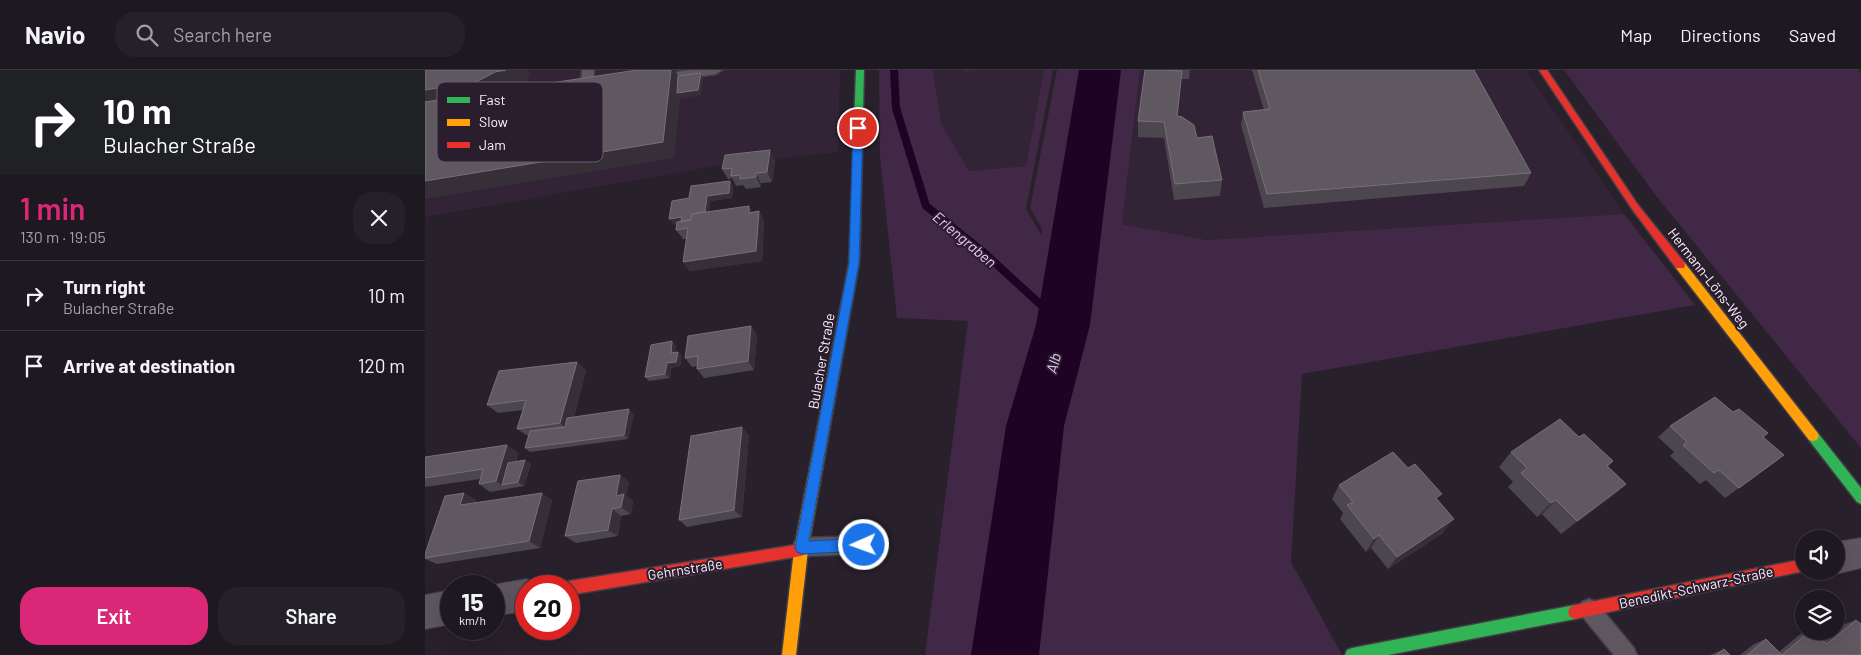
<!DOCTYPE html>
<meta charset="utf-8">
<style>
body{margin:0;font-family:Barlow,sans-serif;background:#262129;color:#f1f3f6;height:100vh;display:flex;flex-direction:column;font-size:19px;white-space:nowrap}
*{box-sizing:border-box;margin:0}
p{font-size:16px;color:#a1a0a5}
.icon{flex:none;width:28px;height:28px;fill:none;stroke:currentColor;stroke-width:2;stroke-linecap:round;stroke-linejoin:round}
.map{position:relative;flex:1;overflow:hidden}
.details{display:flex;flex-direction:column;background:#1e1820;width:425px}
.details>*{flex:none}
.hud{background:#202124;color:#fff;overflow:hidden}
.controls{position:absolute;left:1370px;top:460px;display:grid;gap:10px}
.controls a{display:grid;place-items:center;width:50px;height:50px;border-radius:50%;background:#1e1820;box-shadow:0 5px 20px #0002,0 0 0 1px #3c373e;font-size:25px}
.speed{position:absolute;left:15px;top:505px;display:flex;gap:10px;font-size:25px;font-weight:700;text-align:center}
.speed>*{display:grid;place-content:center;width:65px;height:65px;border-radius:50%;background:#1e1820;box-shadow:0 5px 20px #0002,0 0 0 1px #3c373e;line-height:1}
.speed small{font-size:12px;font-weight:400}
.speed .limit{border:8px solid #d22;background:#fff;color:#111}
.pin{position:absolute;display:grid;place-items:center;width:42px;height:42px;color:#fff;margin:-21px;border:2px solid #fff;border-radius:50%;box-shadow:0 1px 5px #0007}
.me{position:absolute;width:55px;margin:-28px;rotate:268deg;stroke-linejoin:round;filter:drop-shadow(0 0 4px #0008)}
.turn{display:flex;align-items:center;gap:18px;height:105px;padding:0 20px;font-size:22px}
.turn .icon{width:65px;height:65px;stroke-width:2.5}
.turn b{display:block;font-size:35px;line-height:42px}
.round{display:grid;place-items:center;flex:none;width:52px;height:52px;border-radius:20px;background:#262129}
.overview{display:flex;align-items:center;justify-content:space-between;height:85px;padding:0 20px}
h1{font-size:30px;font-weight:600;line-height:38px;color:#db2777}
.action{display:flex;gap:10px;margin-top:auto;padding:10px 20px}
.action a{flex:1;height:58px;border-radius:20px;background:#db2777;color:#fff;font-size:20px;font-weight:600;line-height:58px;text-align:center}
.action a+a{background:#262129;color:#f1f3f6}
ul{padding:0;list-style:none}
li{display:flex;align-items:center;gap:15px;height:70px;padding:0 20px;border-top:1px solid #3c373e}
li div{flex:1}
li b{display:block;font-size:19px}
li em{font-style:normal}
header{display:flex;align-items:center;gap:30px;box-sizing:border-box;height:70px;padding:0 25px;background:#1e1820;border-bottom:1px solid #3c373e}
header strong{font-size:24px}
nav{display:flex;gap:28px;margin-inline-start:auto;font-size:18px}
.search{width:350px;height:45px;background:#262129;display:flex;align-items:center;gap:12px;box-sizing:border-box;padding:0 18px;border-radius:20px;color:#a1a0a5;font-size:19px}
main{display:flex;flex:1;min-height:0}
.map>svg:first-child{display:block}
</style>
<header>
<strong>Navio</strong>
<div class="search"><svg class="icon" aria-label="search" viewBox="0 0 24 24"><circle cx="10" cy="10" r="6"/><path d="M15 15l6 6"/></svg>Search here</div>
<nav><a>Map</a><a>Directions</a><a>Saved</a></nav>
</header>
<main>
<section class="details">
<div class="hud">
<div class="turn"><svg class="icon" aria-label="right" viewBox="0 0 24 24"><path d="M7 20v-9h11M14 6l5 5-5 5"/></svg><div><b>10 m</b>Bulacher Straße</div></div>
</div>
<div class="overview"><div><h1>1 min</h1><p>130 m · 19:05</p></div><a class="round"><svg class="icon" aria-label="close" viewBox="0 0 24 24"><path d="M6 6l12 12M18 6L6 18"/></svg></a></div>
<ul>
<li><svg class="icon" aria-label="right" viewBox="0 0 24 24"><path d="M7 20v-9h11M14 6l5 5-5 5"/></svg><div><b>Turn right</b><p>Bulacher Straße</p></div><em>10 m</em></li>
<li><svg class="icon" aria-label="arrive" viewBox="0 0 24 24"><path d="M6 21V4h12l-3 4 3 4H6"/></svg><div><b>Arrive at destination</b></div><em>120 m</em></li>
</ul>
<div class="action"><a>Exit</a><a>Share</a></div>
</section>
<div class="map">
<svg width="1436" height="585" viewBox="0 0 1436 585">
<rect width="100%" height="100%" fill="#28202a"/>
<path fill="#332337" d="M0 0H415L413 82 302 94 0 147Z
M508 0H619L601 96 544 101 516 53Z
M715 0H1101L1199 144 782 170 697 154Z"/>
<path fill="#412847" d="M454 0H508L516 53 544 101 601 96 619 0H628L601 139 617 166V159L605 138 632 0H715L697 154 782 170 1199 144 1270 235 877 304 866 492 917 585H500L543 251 472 248 455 86Z
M1139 0H1433L1436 4V378L1232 127Z"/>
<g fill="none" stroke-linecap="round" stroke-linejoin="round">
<path stroke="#1e0325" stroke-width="8" d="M469 0 471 38 501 136 557 181 638 255"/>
<path fill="#1e0325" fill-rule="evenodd" d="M654 0H696L665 255 639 356 614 585H546L581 356 611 255Z"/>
<defs>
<path id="lane" d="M157 0H169L168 14H176L178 17 176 20 162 23 158 22 156 19Z
M265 0H297L291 4 231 13 225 9 231 5Z
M439 466 446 469 448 475 446 481 439 484 377 486 370 483 368 477 370 471 377 468Z
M1164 529 1171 532 1209 578 1212 585H1189L1157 546 1154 539 1157 532Z"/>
<path id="street" d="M1436 468V498L1411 504 1405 501H1411V472Z
M101 509 113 513 114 516H101V541L69 546V516H62Z
M26 520V554L0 559V525Z"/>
<path id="fast" d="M431 0H439L435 169 430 173 425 169Z
M1388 361 1392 362 1436 418V434L1432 432 1384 370 1382 366 1384 362Z
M1150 535 1155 537 1157 542 1155 547 1150 549 963 585H920L922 580 927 578Z"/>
<path id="slow" d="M430 165 435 169 434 193 383 480 371 585H357L369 480 424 193 425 169Z
M1255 191 1259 192 1392 362 1394 366 1392 370 1388 371 1384 370 1251 198 1250 195 1251 192Z"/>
<path id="jam" d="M1114 0H1122L1213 135 1259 192 1260 195 1259 198H1251L1207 139Z
M376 474 381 476 383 480 381 484 376 486 144 525V516H138L139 513 144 511Z
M1379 489V501L1150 549 1145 547 1143 542 1145 537 1150 535Z"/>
</defs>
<use href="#lane" stroke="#423d44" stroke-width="3"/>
<use href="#street" stroke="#423d44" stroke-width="2"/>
<use href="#fast" stroke="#423d44" stroke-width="3"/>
<use href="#slow" stroke="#423d44" stroke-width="3"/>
<use href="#jam" stroke="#423d44" stroke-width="3"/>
<use href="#lane" fill="#5e5760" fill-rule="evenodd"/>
<use href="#street" fill="#5e5760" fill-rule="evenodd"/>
<use href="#fast" fill="#30b455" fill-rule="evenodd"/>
<use href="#slow" fill="#ff9f0a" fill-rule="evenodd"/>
<use href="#jam" fill="#e5322d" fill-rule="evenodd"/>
</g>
<path fill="#4c464e" d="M720 0H765L764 9H756L753 46 772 68 797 110 795 126 749 130 739 68 713 67V51Z
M827 0H1049L1106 103 1099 116 839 138 816 55 818 42 839 40Z
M350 90 347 112 336 113V117L321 119 318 115 311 116 307 108 303 109 297 99Z
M305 111 308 116 307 128 285 131 284 142H328L334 141 339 151 337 191 264 201 261 169H258L251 160 252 153 248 154 264 128Z
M326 256 332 265 329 300 279 308 272 299V296L267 297 260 288Z
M247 271 251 276 250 282H253L257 286 255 296 246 298 245 308 224 311 220 307Z
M161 300 149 347 209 344 203 369 105 382 100 378 104 366H103L92 359 98 340 73 343 62 335Z
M1245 356 1338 367 1314 418 1300 428 1281 410 1275 414 1245 386 1249 382 1233 367Z
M324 365 317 447 262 457 254 450Z
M1154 367 1188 391 1183 396 1201 414 1185 428 1136 464 1117 444 1112 447 1083 417 1088 412 1074 397 1086 382Z
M82 375 93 383 91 392 100 390 106 394 99 416 65 422 54 414 55 409 0 417V418V387Z
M195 405 204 412 201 426 208 431 206 444 196 446 193 466 151 473 140 466Z
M914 415 1013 430 1018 463 963 499 946 478 941 482 915 449 918 443 907 429Z
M39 423 51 430 50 433 127 430 115 478 12 494 0 489V484Z
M1431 550 1436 585H1315L1329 574 1341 569 1354 582 1374 565 1384 561H1388L1398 571 1409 561H1411V560L1417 555Z
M1299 579 1305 585H1285L1287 584Z"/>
<path fill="#362f38" d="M81 0H102L105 3 101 15 83 18 65 28 0 38V20L70 2Z
M246 0H250L256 11 276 3 278 8 276 25 255 29 249 88 0 129V111Z
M540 0H552L540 2Z
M757 1 756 18 751 62 752 46Z
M345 80 350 90 347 112 342 102Z
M331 103 336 113V117L331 107Z
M305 111 308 116 307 128 285 131 283 152 273 154 282 126Z
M324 136 330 146 324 143Z
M334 141 339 151 337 191 264 201 258 192Z
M257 147 260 152 248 154 244 149Z
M326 256 332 265 329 300 323 291Z
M247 271 251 276 249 287 246 283Z
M253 282 257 286 255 296 246 298 245 308 240 304 242 293Z
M152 292 161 300 145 361 135 353Z
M204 339 209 344 203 369 199 365Z
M317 357 324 365 317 447 309 440Z
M82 375 93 383 84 414 77 415 71 411Z
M100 390 106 394 99 416 93 412Z
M195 405 204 412 201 426 208 431 206 444 196 437 191 426Z
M1201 414 1185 428 1136 464 1152 451Z
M39 423 51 430 47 442 35 435Z
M117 423 127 430 115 478 104 471Z
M1131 430 1117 444 1112 447 1126 433Z
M187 439 196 446 193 466 183 460Z
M1029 449 1018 463 963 499 972 487Z
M954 465 946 478 941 482 949 469Z"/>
<path fill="#5f5861" stroke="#777079" d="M0 0H81L70 2 51 12 0 20Z
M212 0H246L238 72 0 111V32Z
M720 0H740L757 1 752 46 757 47 769 55 772 68 787 66 797 110 750 114 739 52 713 51Z
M833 0H1049L1106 103 842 124 818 42 845 39Z
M276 3 273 20 252 23 253 6Z
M345 80 342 102 331 103V107L315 109V105L306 106 307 98 297 99 300 85Z
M305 111 304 123 282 126 280 142 267 144 266 150 256 151 257 147 244 149 247 131 264 128 266 116Z
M324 136V143L334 141 331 181 258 192 263 158 251 160 252 152 266 150 267 144Z
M326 256 323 291 272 299 273 286 260 288 263 266Z
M247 271 246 283 253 282 251 292 242 293 240 304 220 307 226 275Z
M152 292 135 353 92 359 101 330 62 335 74 301Z
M1290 327 1308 342 1314 339 1343 363 1338 367 1359 385 1314 418 1294 400 1289 403 1258 375 1262 372 1245 356Z
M204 339 199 365 100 378 105 361 140 357 142 348Z
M1135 349 1154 367 1159 364 1188 391 1182 396 1201 414 1152 451 1131 430 1126 433 1096 403 1102 398 1086 382Z
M317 357 309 440 254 450 266 366Z
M82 375 71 411 54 414 58 399 0 408V387Z
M968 382 983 398 990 394 1017 424 1011 428 1029 449 972 487 954 465 949 469 922 435 928 432 914 415Z
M100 390 93 412 77 415 83 393Z
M195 405 191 426 199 424 196 437 187 439 183 460 140 466 153 411Z
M39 423 35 435 117 423 104 471 0 488V484L20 426Z
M1431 550 1436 554V585H1322L1341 569 1357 585 1385 561H1388L1402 574Z
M1299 579 1305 585H1291Z"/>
<path fill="#1a73e8" stroke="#114b97" d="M433 55 438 58 434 193 384 471 439 468 444 470 446 475 444 479 439 481 377 484 372 482 370 478 424 193 428 58Z"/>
<g text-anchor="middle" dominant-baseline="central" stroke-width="4" stroke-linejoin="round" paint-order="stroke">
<g font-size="14" fill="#faf1fd" stroke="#2a1d2d">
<text transform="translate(1284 208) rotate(52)">Hermann-Löns-Weg</text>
<text transform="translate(396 291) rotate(-80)">Bulacher Straße</text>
<text transform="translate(260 499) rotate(-9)">Gehrnstraße</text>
<text transform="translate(1271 517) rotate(-12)">Benedikt-Schwarz-Straße</text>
</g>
<g font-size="15" font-style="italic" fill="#eec6f9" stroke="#2a1d2d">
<text transform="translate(540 169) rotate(40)">Erlengraben</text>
<text transform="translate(628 293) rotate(-74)">Alb</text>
</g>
</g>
<rect x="12" y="12" width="166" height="80" rx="8" fill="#2a1d2d" stroke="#685d6b" stroke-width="1"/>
<rect x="22" y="27" width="23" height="6" fill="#30b455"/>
<rect x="22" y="49" width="23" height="7" fill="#ff9f0a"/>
<rect x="22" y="72" width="23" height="6" fill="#e5322d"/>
<g font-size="14" fill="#faf1fd">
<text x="54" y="35">Fast</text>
<text x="54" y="57">Slow</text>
<text x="54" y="80">Jam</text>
</g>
</svg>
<div class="controls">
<a><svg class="icon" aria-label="sound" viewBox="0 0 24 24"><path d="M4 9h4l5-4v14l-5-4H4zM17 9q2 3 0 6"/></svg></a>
<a><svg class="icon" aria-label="layers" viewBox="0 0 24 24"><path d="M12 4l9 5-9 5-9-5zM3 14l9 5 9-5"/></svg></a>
</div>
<div class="speed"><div>15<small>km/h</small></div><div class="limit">20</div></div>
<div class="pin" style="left:433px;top:58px;background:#d93025"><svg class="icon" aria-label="arrive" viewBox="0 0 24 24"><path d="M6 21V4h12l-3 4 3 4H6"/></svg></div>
<svg class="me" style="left:439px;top:475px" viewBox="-20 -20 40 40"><circle r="17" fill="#1a73e8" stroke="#fff" stroke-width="3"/><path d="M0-11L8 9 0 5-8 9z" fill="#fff"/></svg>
</div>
</main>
